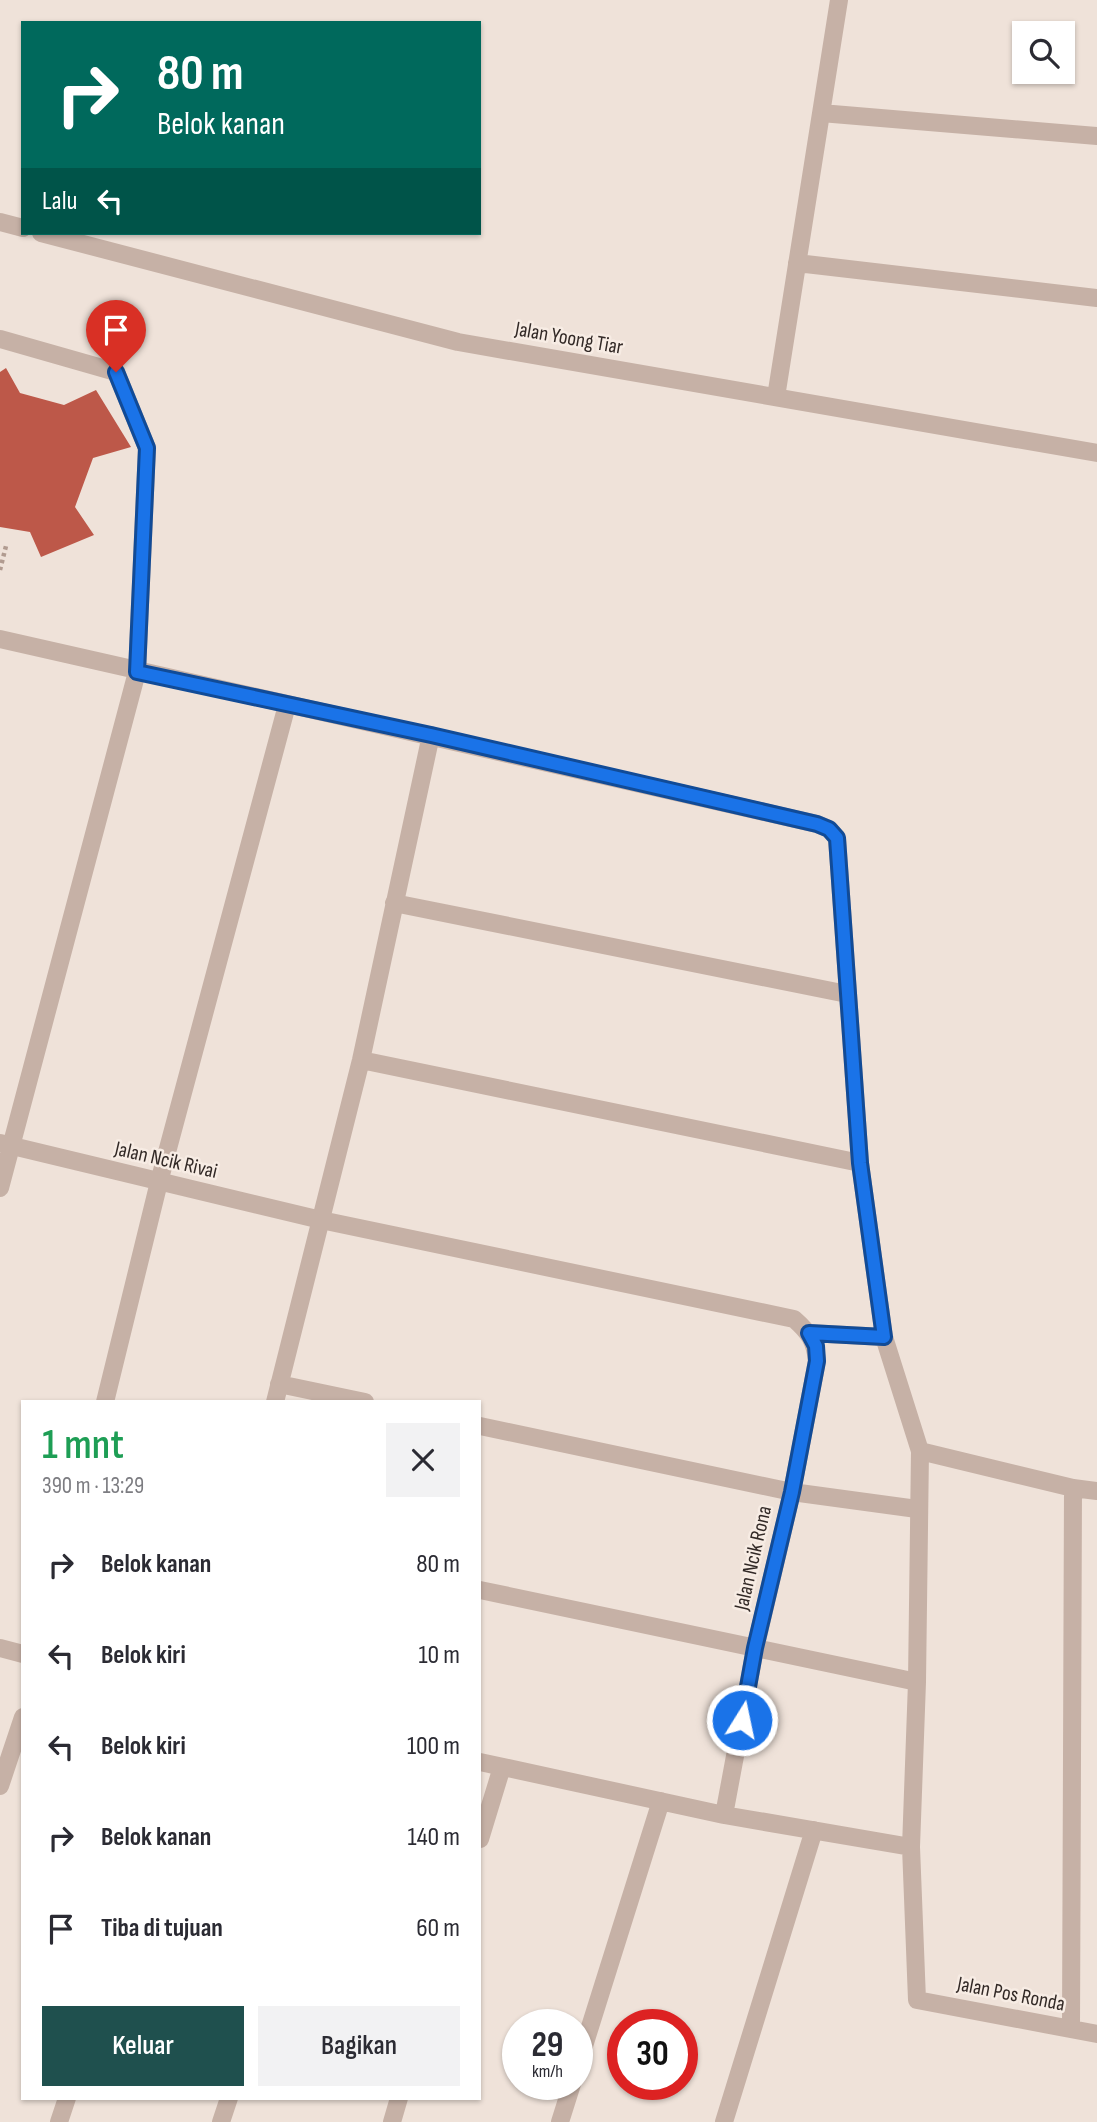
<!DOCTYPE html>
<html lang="id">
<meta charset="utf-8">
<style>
body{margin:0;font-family:"Sofia Sans Condensed",sans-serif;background:#f2f2f3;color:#2b2b33;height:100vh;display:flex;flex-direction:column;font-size:26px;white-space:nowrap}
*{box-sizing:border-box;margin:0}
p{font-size:23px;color:#7c7c81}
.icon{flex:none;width:38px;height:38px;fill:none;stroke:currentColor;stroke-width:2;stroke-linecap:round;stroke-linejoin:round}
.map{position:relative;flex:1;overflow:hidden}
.side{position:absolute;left:21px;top:1400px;width:460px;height:700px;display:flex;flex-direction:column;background:#fff;border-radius:0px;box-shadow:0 2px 5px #0004}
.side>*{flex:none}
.hud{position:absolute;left:21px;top:21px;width:460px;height:214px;border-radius:0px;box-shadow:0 2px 5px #0004;background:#00695c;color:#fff;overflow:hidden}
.fabs{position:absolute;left:1012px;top:21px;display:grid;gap:14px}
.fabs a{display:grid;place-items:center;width:63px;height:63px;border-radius:0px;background:#fff;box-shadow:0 2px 5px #0004;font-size:35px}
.speed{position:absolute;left:502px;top:2009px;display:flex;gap:14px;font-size:35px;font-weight:700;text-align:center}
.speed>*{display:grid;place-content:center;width:91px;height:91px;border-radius:50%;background:#fff;box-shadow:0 2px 5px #0004;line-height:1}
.speed small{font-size:18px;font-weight:400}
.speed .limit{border:10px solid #d22;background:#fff;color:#111}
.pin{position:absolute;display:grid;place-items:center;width:60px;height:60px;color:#fff;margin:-72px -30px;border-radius:50% 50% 50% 0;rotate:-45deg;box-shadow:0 0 7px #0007}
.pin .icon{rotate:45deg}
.me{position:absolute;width:77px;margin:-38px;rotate:10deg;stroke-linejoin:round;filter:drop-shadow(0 0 5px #0008)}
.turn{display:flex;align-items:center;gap:24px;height:147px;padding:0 21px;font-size:32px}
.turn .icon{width:91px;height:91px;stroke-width:2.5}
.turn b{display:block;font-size:49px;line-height:60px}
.then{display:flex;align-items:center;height:66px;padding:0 21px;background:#0003;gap:14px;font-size:26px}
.round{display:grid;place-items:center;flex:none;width:74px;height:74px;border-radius:0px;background:#f2f2f3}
.headline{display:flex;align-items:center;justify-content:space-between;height:119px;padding:0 21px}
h1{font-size:42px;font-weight:600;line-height:52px;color:#1e9e55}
.button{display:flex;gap:14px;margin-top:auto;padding:14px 21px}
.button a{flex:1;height:80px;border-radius:0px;background:#1f504e;color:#fff;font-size:28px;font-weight:600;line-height:80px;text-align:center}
.button a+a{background:#f2f2f3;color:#2b2b33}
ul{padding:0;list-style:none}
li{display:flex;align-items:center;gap:21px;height:91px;padding:0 21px}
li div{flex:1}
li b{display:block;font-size:26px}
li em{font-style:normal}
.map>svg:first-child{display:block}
</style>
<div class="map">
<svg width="1097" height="2122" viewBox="0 0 1097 2122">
<rect width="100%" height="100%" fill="#efe2d9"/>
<path fill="#bd5849" d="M6 368 20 393 64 405 96 390 131 447 93 458 75 507 94 535 41 557 30 532 0 527V372Z"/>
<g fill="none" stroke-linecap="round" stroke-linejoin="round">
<path stroke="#b19b90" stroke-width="4.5" stroke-dasharray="3.5 3.5" stroke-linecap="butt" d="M0 570 6 546"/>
<path stroke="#c6b1a6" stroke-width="18" d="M0 339 116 372 147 448 137 672"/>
<path stroke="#c6b1a6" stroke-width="18" d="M821 113 1097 136
M0 222 23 228
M41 233 458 342 1097 453
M797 263 1097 298
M776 397 839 0
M0 639 817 824 829 829 837 838 860 1163 884 1337 920 1451 917 1682 911 1847 917 2000 1097 2034
M394 903 847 994
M361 1060 860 1163
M0 1143 321 1220 794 1319C809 1332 815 1341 817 1361L792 1492 755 1649 724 1815
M0 1188 137 672
M809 1333 884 1337
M279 1384 365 1402
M105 1402 159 1182 287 705
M275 1402 361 1060 431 735
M480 1426 792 1492 917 1509
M920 1451 1073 1488 1097 1491
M480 1590 917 1682
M0 1648 23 1654
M480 1762 724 1815 911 1847
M0 1786 23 1717
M480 1839 502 1767
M1071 2029 1073 1488
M578 2065 661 1801
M59 2122 67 2098
M221 2122 229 2098
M392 2122 399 2098
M560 2122 572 2084
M724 2122 814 1830"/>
</g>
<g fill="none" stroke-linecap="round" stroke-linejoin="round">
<defs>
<path id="route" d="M116 372 147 448 137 672 431 735 817 824 829 829 837 838 860 1163 884 1337 809 1333 816 1346 817 1361 792 1492 755 1648 742 1720"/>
</defs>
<use href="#route" stroke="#114b97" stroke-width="18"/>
<use href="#route" stroke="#1a73e8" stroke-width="12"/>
</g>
<g text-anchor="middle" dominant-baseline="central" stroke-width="5" stroke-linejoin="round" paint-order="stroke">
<g font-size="21" fill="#322926" stroke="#f7ece4">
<text transform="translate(569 338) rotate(10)">Jalan Yoong Tiar</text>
<text transform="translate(166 1160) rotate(13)">Jalan Ncik Rivai</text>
<text transform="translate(753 1558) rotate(-77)">Jalan Ncik Rona</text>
<text transform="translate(1011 1994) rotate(11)">Jalan Pos Ronda</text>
</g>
</g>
</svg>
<div class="fabs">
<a><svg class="icon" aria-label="search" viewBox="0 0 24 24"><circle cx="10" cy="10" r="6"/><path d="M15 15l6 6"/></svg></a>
</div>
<div class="speed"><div>29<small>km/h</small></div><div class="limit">30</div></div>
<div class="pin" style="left:116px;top:372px;background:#d93025"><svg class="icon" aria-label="arrive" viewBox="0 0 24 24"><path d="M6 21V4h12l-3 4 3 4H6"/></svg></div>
<svg class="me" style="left:742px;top:1720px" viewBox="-20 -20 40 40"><circle r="17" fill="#1a73e8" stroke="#fff" stroke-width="3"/><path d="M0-11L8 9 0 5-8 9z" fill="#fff"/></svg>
<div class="hud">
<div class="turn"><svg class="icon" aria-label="right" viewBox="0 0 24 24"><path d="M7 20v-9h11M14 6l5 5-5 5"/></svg><div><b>80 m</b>Belok kanan</div></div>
<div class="then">Lalu<svg class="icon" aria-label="left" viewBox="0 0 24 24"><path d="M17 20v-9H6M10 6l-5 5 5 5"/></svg></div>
</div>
<section class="side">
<div class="headline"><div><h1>1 mnt</h1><p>390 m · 13:29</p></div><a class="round"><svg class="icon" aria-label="close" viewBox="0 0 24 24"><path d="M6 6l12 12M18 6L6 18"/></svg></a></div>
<ul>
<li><svg class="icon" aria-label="right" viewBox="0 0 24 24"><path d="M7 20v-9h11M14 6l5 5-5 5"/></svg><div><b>Belok kanan</b></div><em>80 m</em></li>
<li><svg class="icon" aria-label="left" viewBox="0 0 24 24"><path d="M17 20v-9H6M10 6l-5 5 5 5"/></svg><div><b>Belok kiri</b></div><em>10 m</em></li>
<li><svg class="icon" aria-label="left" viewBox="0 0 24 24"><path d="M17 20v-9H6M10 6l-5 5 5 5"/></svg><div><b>Belok kiri</b></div><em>100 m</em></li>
<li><svg class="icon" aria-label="right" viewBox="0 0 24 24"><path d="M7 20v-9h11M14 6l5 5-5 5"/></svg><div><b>Belok kanan</b></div><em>140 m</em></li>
<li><svg class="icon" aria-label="arrive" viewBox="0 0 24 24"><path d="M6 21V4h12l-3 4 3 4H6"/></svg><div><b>Tiba di tujuan</b></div><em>60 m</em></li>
</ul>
<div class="button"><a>Keluar</a><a>Bagikan</a></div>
</section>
</div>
